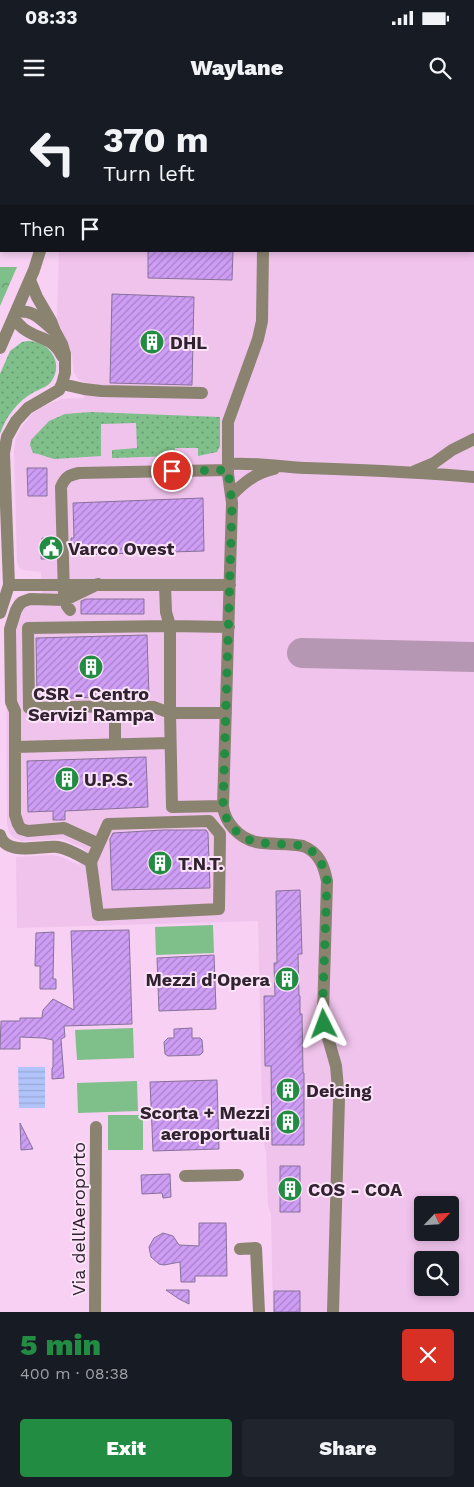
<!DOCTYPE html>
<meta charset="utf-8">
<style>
body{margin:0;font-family:"Work Sans",sans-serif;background:#20242c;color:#f1f3f6;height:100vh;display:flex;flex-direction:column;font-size:19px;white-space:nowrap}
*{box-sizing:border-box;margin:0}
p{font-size:16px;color:#9ea1a6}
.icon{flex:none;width:28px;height:28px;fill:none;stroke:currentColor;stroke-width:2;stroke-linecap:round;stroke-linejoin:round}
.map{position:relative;height:1212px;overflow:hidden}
.side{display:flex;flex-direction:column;background:#171b24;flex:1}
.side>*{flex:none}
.top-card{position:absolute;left:0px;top:0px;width:475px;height:152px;box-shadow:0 2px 8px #0003;background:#171b24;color:#f1f3f6;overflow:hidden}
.needle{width:32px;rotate:65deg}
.buttons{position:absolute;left:414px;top:1096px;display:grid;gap:10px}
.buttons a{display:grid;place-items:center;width:45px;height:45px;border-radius:5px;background:#171b24;box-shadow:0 2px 8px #0003;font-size:25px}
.pin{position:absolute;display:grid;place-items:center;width:42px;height:42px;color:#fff;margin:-21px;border:2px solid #fff;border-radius:50%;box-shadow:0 1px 5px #0007}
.me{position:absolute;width:55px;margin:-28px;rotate:357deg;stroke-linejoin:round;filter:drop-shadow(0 0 4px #0008)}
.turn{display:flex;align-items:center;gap:18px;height:105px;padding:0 20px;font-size:22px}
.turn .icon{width:65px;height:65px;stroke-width:2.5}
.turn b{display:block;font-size:35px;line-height:42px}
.then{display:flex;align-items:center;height:48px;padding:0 20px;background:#0003;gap:10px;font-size:19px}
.round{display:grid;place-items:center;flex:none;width:52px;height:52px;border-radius:5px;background:#20242c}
.overview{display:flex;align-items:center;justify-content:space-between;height:85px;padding:0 20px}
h1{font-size:30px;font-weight:800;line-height:38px;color:#238c43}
.cta{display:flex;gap:10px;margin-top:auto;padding:10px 20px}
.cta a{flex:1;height:58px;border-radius:5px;background:#238c43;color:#fff;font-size:20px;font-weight:800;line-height:58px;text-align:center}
.cta a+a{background:#20242c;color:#f1f3f6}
.status{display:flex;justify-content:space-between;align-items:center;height:35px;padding:0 25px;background:#171b24;direction:ltr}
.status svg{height:14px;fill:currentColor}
header{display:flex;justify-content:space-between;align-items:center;height:65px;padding:0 20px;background:#171b24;font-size:22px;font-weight:800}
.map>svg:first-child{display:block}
</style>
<div class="status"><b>08:33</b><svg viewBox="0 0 49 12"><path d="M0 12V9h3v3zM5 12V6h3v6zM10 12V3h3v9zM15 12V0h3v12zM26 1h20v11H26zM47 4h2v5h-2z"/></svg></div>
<header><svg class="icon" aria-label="menu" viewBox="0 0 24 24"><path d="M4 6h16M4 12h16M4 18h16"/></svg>Waylane<svg class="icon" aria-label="search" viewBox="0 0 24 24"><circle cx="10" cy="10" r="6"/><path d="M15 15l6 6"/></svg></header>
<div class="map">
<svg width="474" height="1212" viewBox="0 0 474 1212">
<defs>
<pattern id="grass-dots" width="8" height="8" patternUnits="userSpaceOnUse" patternTransform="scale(1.25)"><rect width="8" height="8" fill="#7ebf8a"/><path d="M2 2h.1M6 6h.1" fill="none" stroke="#689b71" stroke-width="1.8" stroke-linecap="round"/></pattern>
<pattern id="park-crowns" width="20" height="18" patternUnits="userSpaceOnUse" patternTransform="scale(1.25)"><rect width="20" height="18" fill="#7ebf8a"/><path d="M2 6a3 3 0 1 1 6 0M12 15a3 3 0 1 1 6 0" fill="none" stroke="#689b71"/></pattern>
<pattern id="water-rules" width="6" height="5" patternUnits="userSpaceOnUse" patternTransform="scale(1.25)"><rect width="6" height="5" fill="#b0c4f9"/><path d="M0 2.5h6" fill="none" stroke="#98a8d6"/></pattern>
<pattern id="building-hatch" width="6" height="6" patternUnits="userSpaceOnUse" patternTransform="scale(1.25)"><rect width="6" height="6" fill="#ce9df5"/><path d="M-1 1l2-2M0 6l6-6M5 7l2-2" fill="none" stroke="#a880c7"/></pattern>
</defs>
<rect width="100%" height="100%" fill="#f7d0f3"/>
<path fill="#f0c3ec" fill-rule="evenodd" d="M65 0H474V1212H273L271 1114 268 1105 266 1051 264 1044 262 1009 258 821 17 828 16 757 52 755 62 757 79 765 85 749 63 739 21 741 13 737 9 732 7 724 6 530 15 498 25 494H42L41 472 22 470 19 468 17 461 14 350 16 337 23 325 32 314 44 306 62 299 84 298 85 282 79 280 74 273 72 255 69 246 57 218 59 151H474V1H65ZM422 1105H450V1132H422ZM422 1160H450V1188H422Z"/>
<path fill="url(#grass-dots)" d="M28 241C49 241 65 263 51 282 47 287 40 289 34 292 18 301 6 316 0 334V274L10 251 22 242Z
M91 312 220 317V346L217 352 198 356V348H175V356L112 358V350L137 348 136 323 101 324V356L54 359 38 354 33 353 30 345 31 340 49 321 65 314Z"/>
<path fill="url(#park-crowns)" d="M0 167H17L0 206Z"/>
<path fill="#7ebf8a" d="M213 825 214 853 156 855 155 827Z
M133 928 134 958 77 960 75 930Z
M137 981 138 1011 78 1013 77 983Z
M108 1015H143V1050H108Z"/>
<path fill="url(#water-rules)" d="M18 967H45V1008H19Z"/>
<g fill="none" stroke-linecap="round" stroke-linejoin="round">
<path stroke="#b697b3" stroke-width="30" d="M302 1V0
M409 1V0
M302 553 474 557"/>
</g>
<path fill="url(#building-hatch)" stroke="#877299" d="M148 151H233L232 180 148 178Z
M112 194 194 197 192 285 110 283Z
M27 368H47V396H28Z
M203 398 204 451 71 455V438H74L73 403Z
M42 438H54L55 459H41Z
M86 499H144V514H81V501Z
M147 535 149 596 37 599 36 538Z
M146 657 148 707 65 711V720H53V711L28 712 27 661Z
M163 730H206L208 733 210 788 112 790 110 739 113 733Z
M300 790 302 854H298L299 896H300V914H302L303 973H304V1045H272L271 966H265L264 896H275L274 863H277L276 791Z
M129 830 132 924 64 926 65 937 61 939 64 978 52 979V968L53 967V940L43 938 20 937V949H0L1 921H20V918H42L43 910 53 899 74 910 71 831Z
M54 832 53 879H56V889H40V866H35L36 833Z
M214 855 216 909 159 911 157 858Z
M192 928V938H200L202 940 203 952 200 955 168 956 165 954 164 942 168 938H174V929Z
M217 980 219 1049 153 1051 150 982Z
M20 1023 33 1049 21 1050Z
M280 1066H300V1112H280Z
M170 1074 171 1097 163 1098 162 1093 142 1094 141 1075Z
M199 1123H226L227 1176H195V1182H181L180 1162 164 1165 159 1164 151 1157 149 1147 154 1138 163 1133 173 1136 179 1145 199 1146Z
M166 1190H189V1204L179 1199Z
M274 1191H300V1212H274Z"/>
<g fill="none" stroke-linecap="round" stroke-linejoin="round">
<path stroke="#8a8370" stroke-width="12" d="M49 1V0
M267 1V0
M263 151 262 221 258 239 228 322V374L232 403 223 706C225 723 239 738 256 742 271 745 288 743 303 746 319 752 324 766 327 781L323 914 324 924 336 966 339 999 333 1212
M16 212C33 209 40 219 53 230
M13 218C17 222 20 226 24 229 39 240 53 237 62 256
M0 248 34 170 40 151
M62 284 84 289 101 291 202 293
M228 364C254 362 279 367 305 368 361 370 418 372 474 377
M415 371 434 363 452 350 474 339
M231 396C244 382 256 373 274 369
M9 485H230
M165 485 166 512 170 526V613L172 707 223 706
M70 510 67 506 64 495 61 387C65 377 69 375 79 373L228 370
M0 513 9 485 4 353 7 337 16 321 28 308 59 290 62 284 65 273V254L62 244 55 231 51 221 37 197 30 180
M115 606V644
M226 613H170L154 607 115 606 29 608 28 528 170 526 229 527
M15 647 170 643
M0 735C6 757 42 745 58 747 70 749 82 757 91 762L99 744 64 728 28 731 21 729 18 724 15 715V611L11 602 10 529 16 510 19 505 22 502 30 499 65 500 98 484
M91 762 98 815 219 809 220 734 209 721 108 724 99 744
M185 1076 238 1075
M240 1149 256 1148 259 1212
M95 1212 96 1027"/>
</g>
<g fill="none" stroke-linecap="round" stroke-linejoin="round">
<path stroke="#238c43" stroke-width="9" stroke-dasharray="0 16.2" d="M172 371 228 370 232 404 223 706C225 723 239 738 256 742 271 745 288 743 303 746 318 752 324 766 327 781L323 896 324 924"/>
</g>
<defs>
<symbol id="building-disc" viewBox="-11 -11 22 22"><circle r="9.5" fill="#238c43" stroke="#fbe3f8"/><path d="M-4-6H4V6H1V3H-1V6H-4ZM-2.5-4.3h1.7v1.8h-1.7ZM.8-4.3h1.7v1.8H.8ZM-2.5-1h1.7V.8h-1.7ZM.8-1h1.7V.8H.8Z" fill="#fff"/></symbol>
<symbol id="civic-disc" viewBox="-11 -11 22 22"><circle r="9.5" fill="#238c43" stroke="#fbe3f8"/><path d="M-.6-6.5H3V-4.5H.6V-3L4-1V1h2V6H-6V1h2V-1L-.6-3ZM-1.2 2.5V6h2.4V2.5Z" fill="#fff"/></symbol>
</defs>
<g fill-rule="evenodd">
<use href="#building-disc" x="138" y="228" width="28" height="28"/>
<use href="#civic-disc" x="37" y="434" width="28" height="28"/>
<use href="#building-disc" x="77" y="553" width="28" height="28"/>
<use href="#building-disc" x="53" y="665" width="28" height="28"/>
<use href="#building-disc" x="146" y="749" width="28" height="28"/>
<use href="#building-disc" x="273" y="865" width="28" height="28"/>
<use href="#building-disc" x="274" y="976" width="28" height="28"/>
<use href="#building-disc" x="274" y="1008" width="28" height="28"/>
<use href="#building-disc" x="276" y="1075" width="28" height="28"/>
</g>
<g text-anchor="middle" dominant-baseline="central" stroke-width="4" stroke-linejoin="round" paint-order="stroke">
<g font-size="18" font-weight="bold" fill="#30222f" stroke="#fbe3f8" text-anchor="start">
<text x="170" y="242">DHL</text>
<text x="68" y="448">Varco Ovest</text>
<text x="91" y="593" text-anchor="middle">CSR - Centro<tspan x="91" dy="21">Servizi Rampa</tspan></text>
<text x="84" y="679">U.P.S.</text>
<text x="178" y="763">T.N.T.</text>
<text x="270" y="879" text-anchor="end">Mezzi d'Opera</text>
<text x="306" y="990">Deicing</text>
<text x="270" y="1012" text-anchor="end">Scorta + Mezzi<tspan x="270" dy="21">aeroportuali</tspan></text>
<text x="308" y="1089">COS - COA</text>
</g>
<g font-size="18" fill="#30222f" stroke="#fbe3f8">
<text transform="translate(78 1119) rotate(-90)">Via dell'Aeroporto</text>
</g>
</g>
</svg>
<div class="buttons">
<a><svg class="needle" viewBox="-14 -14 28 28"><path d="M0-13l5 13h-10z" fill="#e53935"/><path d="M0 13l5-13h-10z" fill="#9ea1a6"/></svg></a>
<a><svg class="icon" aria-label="search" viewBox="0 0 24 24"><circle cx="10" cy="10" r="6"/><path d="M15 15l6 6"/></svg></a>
</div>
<div class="pin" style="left:172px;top:371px;background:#d93025"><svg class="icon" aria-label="arrive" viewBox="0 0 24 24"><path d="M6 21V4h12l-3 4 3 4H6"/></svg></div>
<svg class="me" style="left:324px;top:924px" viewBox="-20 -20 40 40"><path d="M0-17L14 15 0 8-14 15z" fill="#238c43" stroke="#fff" stroke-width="4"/></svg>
<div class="top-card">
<div class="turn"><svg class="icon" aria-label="left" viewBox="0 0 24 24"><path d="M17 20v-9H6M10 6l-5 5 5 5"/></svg><div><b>370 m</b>Turn left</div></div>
<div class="then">Then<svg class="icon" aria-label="arrive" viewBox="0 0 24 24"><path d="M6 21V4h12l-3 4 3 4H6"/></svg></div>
</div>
</div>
<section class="side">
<div class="overview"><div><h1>5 min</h1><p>400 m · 08:38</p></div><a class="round" style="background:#d93025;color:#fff"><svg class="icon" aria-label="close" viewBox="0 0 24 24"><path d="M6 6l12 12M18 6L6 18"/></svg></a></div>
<div class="cta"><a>Exit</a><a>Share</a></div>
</section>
